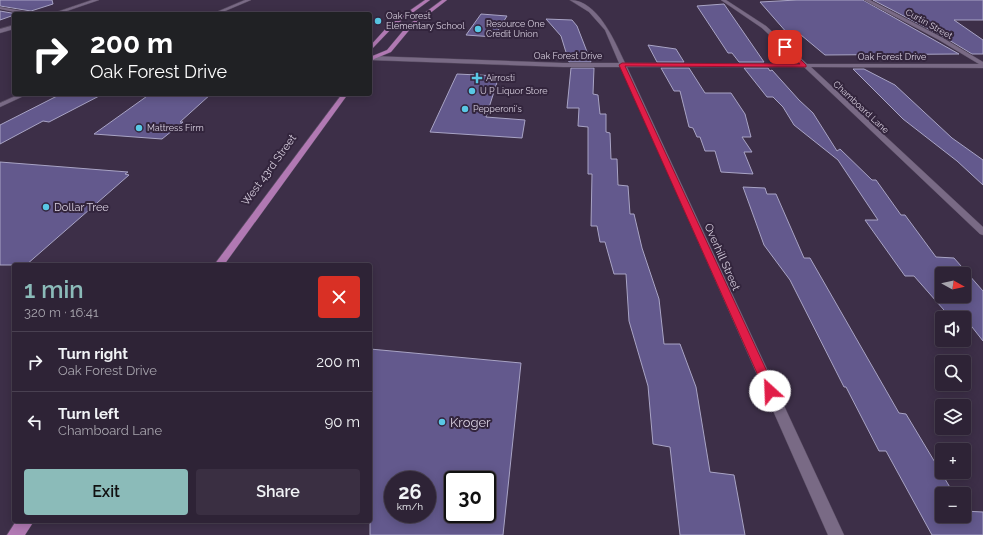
<!DOCTYPE html>
<meta charset="utf-8">
<style>
body{margin:0;font-family:Raleway,sans-serif;background:#3a2f42;color:#f1f3f6;height:100vh;display:flex;flex-direction:column;font-size:15px;white-space:nowrap}
*{box-sizing:border-box;margin:0}
p{font-size:13px;color:#a7a4ad}
.icon{flex:none;width:22px;height:22px;fill:none;stroke:currentColor;stroke-width:2;stroke-linecap:round;stroke-linejoin:round}
.map{position:relative;flex:1;overflow:hidden}
.drawer{position:absolute;left:12px;top:263px;width:360px;height:260px;display:flex;flex-direction:column;background:#2e2336;border-radius:4px;box-shadow:0 2px 10px #0003,0 0 0 1px #494051}
.drawer>*{flex:none}
.guide{position:absolute;left:12px;top:12px;width:360px;height:84px;border-radius:4px;box-shadow:0 2px 10px #0003,0 0 0 1px #494051;background:#202124;color:#fff;overflow:hidden}
.needle{width:26px;rotate:98deg}
.fabs{position:absolute;left:935px;top:267px;display:grid;gap:8px}
.fabs a{display:grid;place-items:center;width:36px;height:36px;border-radius:4px;background:#2e2336;box-shadow:0 2px 10px #0003,0 0 0 1px #494051;font-size:20px}
.speed{position:absolute;left:384px;top:471px;display:flex;gap:8px;font-size:20px;font-weight:700;text-align:center}
.speed>*{display:grid;place-content:center;width:52px;height:52px;border-radius:50%;background:#2e2336;box-shadow:0 2px 10px #0003,0 0 0 1px #494051;line-height:1}
.speed small{font-size:10px;font-weight:400}
.speed .limit{border:2px solid #111;border-radius:6px;background:#fff;color:#111}
.pin{position:absolute;display:grid;place-items:center;width:34px;height:34px;color:#fff;margin:-17px;border-radius:8px;box-shadow:0 2px 6px #0006}
.me{position:absolute;width:44px;margin:-22px;rotate:335deg;stroke-linejoin:round;filter:drop-shadow(0 0 3px #0008)}
.turn{display:flex;align-items:center;gap:14px;height:84px;padding:0 12px;font-size:18px}
.turn .icon{width:52px;height:52px;stroke-width:2.5}
.turn b{display:block;font-size:28px;line-height:34px}
.round{display:grid;place-items:center;flex:none;width:42px;height:42px;border-radius:4px;background:#3a2f42}
.head{display:flex;align-items:center;justify-content:space-between;height:68px;padding:0 12px}
h1{font-size:24px;font-weight:600;line-height:30px;color:#8bbbb9}
.cta{display:flex;gap:8px;margin-top:auto;padding:8px 12px}
.cta a{flex:1;height:46px;border-radius:4px;background:#8bbbb9;color:#111;font-size:16px;font-weight:600;line-height:46px;text-align:center}
.cta a+a{background:#3a2f42;color:#f1f3f6}
ul{padding:0;list-style:none}
li{display:flex;align-items:center;gap:12px;height:60px;padding:0 12px;border-top:1px solid #494051}
li div{flex:1}
li b{display:block;font-size:15px}
li em{font-style:normal}
.map>svg:first-child{display:block}
</style>
<div class="map">
<svg width="983" height="535" viewBox="0 0 983 535">
<rect width="100%" height="100%" fill="#3d2f48"/>
<path fill="#63598d" stroke="#a9a4c5" fill-rule="evenodd" d="M0 0H52L53 4 31 11 0 6Z
M797 0H863L959 54 825 55 801 35 788 34 760 2Z
M873 0H983V20H954L983 40V54H972L944 37Z
M724 4 764 62H739L732 53H728L697 6Z
M0 11 17 14 0 20Z
M481 14 507 16 494 37 466 35Z
M546 19 572 20 577 26 591 62H569L561 36Z
M648 45 676 49 684 62H657Z
M571 68H594L593 94 598 95 600 114H606V132L610 133 611 159H617L618 185 628 186 630 214H634L642 248 659 299 664 344H680L696 387 710 472 734 475 745 535H680L670 447 653 444 648 386 629 321 626 274H614L605 242H600L597 226H591L592 174H588V127L578 126 579 108H567Z
M661 68H689L705 93H731L745 114 751 137H742L752 152H744L753 174 721 172 715 151H705L700 137H697L693 128 689 127 680 91H674Z
M744 68H768L770 71 772 70 799 100 813 113 837 151 840 149 872 180H876L901 215H905L936 257 954 258 983 291V341L965 318H951L914 276H905L865 220H878L838 160 794 125 783 107 773 97H767ZM942 274H964V296H942Z
M853 69H864L895 85 952 138 983 160V185L957 161 903 119Z
M457 74 499 76 486 117 525 120 522 138 430 132Z
M61 94H103L49 122 43 121 0 144V125Z
M150 94H211L180 122H183L162 139 94 134Z
M0 162 128 172 125 174 129 175 26 265H0Z
M743 187 765 188 767 194H776L804 258H810L899 413 906 414 954 494H942V516H964V511L983 512V535H932L886 451H879L846 387H844L790 280 764 245Z
M370 349 521 363 503 535H370ZM393 480H427V514H393ZM453 480H487V514H453Z"/>
<g fill="none" stroke-linecap="round" stroke-linejoin="round">
<defs>
<path id="minor" d="M92 0H99L58 14H51Z
M245 0H251L218 14H212Z
M570 0C598 0 615 42 625 63L800 64 762 28 721 0H726L766 26 807 64H979L939 40 864 0H870L943 38 983 62V68L811 67 983 227V235L980 234 804 67H627L844 535H828L621 67H563L370 60V56L563 63H619L605 30 589 12Z
M0 7 33 13 35 14H25L0 9Z
M14 25V29L0 33V29Z
M20 94H28L0 107V103Z"/>
<path id="major" d="M425 0H430L393 27 370 51V46L389 25Z
M442 0H447L411 28 391 52 374 59 370 63V57L387 50 407 26Z
M342 94H348L224 265H214Z
M16 521H34L25 535H7Z"/>
</defs>
<use href="#minor" stroke="#564a5f" stroke-width="1"/>
<use href="#major" stroke="#564a5f" stroke-width="1"/>
<use href="#minor" fill="#796a85" fill-rule="evenodd"/>
<use href="#major" fill="#b179b3" fill-rule="evenodd"/>
</g>
<path fill="#e11d48" stroke="#92132f" d="M783 46H787L806 65V67L625 66 776 391 774 394 770 395 766 394 765 391 619 65 622 63 800 64 783 48Z"/>
<g fill="#59c8e5" stroke="#33253d" stroke-width="1.5">
<circle cx="378" cy="21" r="4"/>
<circle cx="478" cy="29" r="4"/>
<path d="M475 72h4v4h4v4h-4v4h-4v-4h-4v-4h4z"/>
<circle cx="472" cy="91" r="4"/>
<circle cx="465" cy="109" r="4"/>
<circle cx="139" cy="128" r="4"/>
<circle cx="46" cy="207" r="4"/>
<circle cx="442" cy="422" r="4"/>
</g>
<g text-anchor="middle" dominant-baseline="central" stroke-width="4" stroke-linejoin="round" paint-order="stroke">
<g font-size="9" fill="#d7cede" stroke="#33253d" text-anchor="start">
<text x="386" y="16">Oak Forest<tspan x="386" dy="10">Elementary School</tspan></text>
<text x="486" y="24">Resource One<tspan x="486" dy="10">Credit Union</tspan></text>
<text x="486" y="78">Airrosti</text>
<text x="480" y="91">U P Liquor Store</text>
<text x="473" y="109">Pepperoni's</text>
<text x="147" y="128">Mattress Firm</text>
</g>
<g font-size="9" fill="#d7cede" stroke="#33253d">
<text transform="translate(929 24) rotate(29)">Curtin Street</text>
<text x="568" y="56">Oak Forest Drive</text>
<text x="892" y="57">Oak Forest Drive</text>
<text transform="translate(861 107) rotate(43)">Chamboard Lane</text>
</g>
<g font-size="11" fill="#d7cede" stroke="#33253d">
<text transform="translate(269 170) rotate(-54)">West 43rd Street</text>
<text transform="translate(722 257) rotate(66)">Overhill Street</text>
</g>
<g font-size="11" fill="#d7cede" stroke="#33253d" text-anchor="start">
<text x="54" y="207">Dollar Tree</text>
</g>
<g font-size="13" fill="#d7cede" stroke="#33253d" text-anchor="start">
<text x="450" y="422">Kroger</text>
</g>
</g>
</svg>
<div class="fabs">
<a><svg class="needle" viewBox="-14 -14 28 28"><path d="M0-13l5 13h-10z" fill="#e53935"/><path d="M0 13l5-13h-10z" fill="#a7a4ad"/></svg></a>
<a><svg class="icon" aria-label="sound" viewBox="0 0 24 24"><path d="M4 9h4l5-4v14l-5-4H4zM17 9q2 3 0 6"/></svg></a>
<a><svg class="icon" aria-label="search" viewBox="0 0 24 24"><circle cx="10" cy="10" r="6"/><path d="M15 15l6 6"/></svg></a>
<a><svg class="icon" aria-label="layers" viewBox="0 0 24 24"><path d="M12 4l9 5-9 5-9-5zM3 14l9 5 9-5"/></svg></a>
<a>+</a>
<a>−</a>
</div>
<div class="speed"><div>26<small>km/h</small></div><div class="limit">30</div></div>
<div class="pin" style="left:785px;top:47px;background:#d93025"><svg class="icon" aria-label="arrive" viewBox="0 0 24 24"><path d="M6 21V4h12l-3 4 3 4H6"/></svg></div>
<svg class="me" style="left:770px;top:391px" viewBox="-20 -20 40 40"><circle r="19" fill="#fff"/><path d="M0-13L10 11 0 6-10 11z" fill="#e11d48"/></svg>
<div class="guide">
<div class="turn"><svg class="icon" aria-label="right" viewBox="0 0 24 24"><path d="M7 20v-9h11M14 6l5 5-5 5"/></svg><div><b>200 m</b>Oak Forest Drive</div></div>
</div>
<section class="drawer">
<div class="head"><div><h1>1 min</h1><p>320 m · 16:41</p></div><a class="round" style="background:#d93025;color:#fff"><svg class="icon" aria-label="close" viewBox="0 0 24 24"><path d="M6 6l12 12M18 6L6 18"/></svg></a></div>
<ul>
<li><svg class="icon" aria-label="right" viewBox="0 0 24 24"><path d="M7 20v-9h11M14 6l5 5-5 5"/></svg><div><b>Turn right</b><p>Oak Forest Drive</p></div><em>200 m</em></li>
<li><svg class="icon" aria-label="left" viewBox="0 0 24 24"><path d="M17 20v-9H6M10 6l-5 5 5 5"/></svg><div><b>Turn left</b><p>Chamboard Lane</p></div><em>90 m</em></li>
</ul>
<div class="cta"><a>Exit</a><a>Share</a></div>
</section>
</div>
